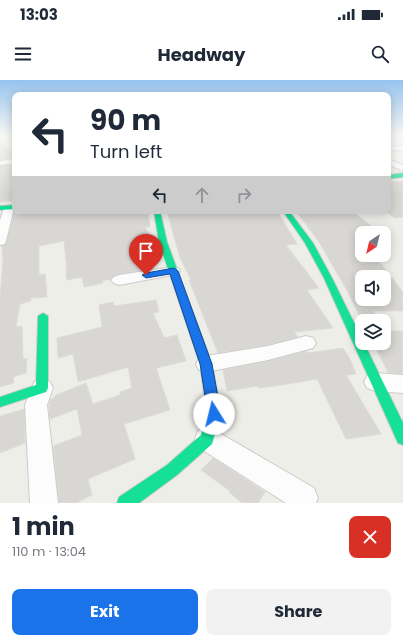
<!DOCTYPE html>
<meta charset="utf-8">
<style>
body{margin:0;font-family:Poppins,sans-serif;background:#f2f2f3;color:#1f2937;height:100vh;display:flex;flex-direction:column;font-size:15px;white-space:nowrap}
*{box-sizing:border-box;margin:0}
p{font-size:13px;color:#747a83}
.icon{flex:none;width:22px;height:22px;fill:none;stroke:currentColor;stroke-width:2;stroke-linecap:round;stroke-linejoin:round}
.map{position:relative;height:423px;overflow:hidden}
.panel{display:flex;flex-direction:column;background:#fff;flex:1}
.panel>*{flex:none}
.guide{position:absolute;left:12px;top:12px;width:379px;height:122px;border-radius:8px;box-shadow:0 2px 10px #0003;background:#fff;color:#1f2937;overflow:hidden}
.needle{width:26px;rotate:215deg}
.tools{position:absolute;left:355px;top:146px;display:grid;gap:8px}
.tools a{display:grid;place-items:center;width:36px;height:36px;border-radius:8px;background:#fff;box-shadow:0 2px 10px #0003;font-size:20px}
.pin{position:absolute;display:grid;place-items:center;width:34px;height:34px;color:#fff;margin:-41px -17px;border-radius:50% 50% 50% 0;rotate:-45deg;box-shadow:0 0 4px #0007}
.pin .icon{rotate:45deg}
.me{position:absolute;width:44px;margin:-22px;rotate:351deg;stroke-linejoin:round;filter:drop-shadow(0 0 3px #0008)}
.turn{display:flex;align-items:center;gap:14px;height:84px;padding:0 12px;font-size:18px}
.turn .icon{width:52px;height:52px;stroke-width:2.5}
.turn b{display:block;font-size:28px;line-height:34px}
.lanes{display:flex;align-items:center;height:38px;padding:0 12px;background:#0003;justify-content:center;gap:20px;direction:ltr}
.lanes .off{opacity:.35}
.round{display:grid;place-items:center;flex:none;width:42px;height:42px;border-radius:8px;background:#f2f2f3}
.head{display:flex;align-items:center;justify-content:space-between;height:68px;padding:0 12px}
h1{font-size:24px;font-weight:700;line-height:30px}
.cta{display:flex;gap:8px;margin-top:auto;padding:8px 12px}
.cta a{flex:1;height:46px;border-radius:8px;background:#1a73e8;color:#fff;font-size:16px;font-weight:700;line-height:46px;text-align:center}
.cta a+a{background:#f2f2f3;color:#1f2937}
.status{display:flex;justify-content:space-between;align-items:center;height:28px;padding:0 20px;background:#fff;direction:ltr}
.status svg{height:11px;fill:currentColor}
header{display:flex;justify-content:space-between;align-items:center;height:52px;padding:0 12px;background:#fff;font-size:18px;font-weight:700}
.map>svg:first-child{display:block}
</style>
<div class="status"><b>13:03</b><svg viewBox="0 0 49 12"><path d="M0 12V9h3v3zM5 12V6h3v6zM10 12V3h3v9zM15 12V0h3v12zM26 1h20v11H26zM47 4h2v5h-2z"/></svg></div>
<header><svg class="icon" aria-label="menu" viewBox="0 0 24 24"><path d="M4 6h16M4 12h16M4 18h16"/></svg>Headway<svg class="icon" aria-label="search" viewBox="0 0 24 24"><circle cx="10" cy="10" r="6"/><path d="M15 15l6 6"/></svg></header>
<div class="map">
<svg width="403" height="423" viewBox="0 0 403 423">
<rect width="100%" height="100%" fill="#eeeee9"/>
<path fill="#d8d7d4" stroke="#dedcd8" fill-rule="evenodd" d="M0 60 15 76V78L0 79Z
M15 85V121L0 122V86Z
M403 101V137L395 138 388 133V102Z
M48 131V133L64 131H148L150 147H145L153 162 154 166 152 167 156 177 146 179 149 189 118 194 110 199 102 201 103 203 84 207 82 197 67 200 66 190H67L64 161 39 166V195L45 194 47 217 31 218V221L20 224 16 247 22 246 23 279 27 278 26 293 13 297 14 303 0 307V218L3 181 2 166 6 164 14 133 18 132 17 134Z
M167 131H277L297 164 286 165 319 208 307 210 333 248 294 252 298 257 268 265 218 273 189 200H191L180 178Z
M296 131H352L380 153H362V175H374L403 212V231H373L379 241H362L349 214 319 162ZM362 197 384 196V219H362Z
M156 220 159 232 153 233 164 258 177 255 186 281 156 288 170 330 124 344 135 379 88 399 92 415 76 423H59L53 366 82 355 77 329 50 339 49 325 51 319 54 318 56 315 86 303 93 324 120 315V312L132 308 128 287 78 302 73 274 58 278 57 258 102 247 99 225 113 222 114 226Z
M384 251H403V294L388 292 373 263H384Z
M343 268 350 279 356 294 346 295 381 354 346 359 317 299 282 305 258 308V306L227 311 223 290 268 281 307 271 308 273Z
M24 329 25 363 0 373V336Z
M213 378 265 412 258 423H242L229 412 230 411 201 390Z"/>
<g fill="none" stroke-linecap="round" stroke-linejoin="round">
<defs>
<path id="street" d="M388 55H403V58L388 59Z
M403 66V70L388 71V67Z
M15 79V83L0 85V81Z
M388 79 403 85V91L388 84Z
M9 125 14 128 6 161 5 164 0 165V140L4 128Z
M173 187 178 188 180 191 178 194 119 205 114 203 111 200 114 197 119 195Z
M306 256 313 258 316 263 313 268 268 280 206 292 199 290 196 284 199 278 206 276 268 266Z
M375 293 403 295V313L375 311 367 308 364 302 367 296Z
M42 299 50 302 53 308 47 325 58 423H30L25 325 34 302Z
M207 347 216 351 314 408 318 418 316 423H286L198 367 195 359 198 351Z"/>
<path id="fast" d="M403 93V97L388 99V95Z
M15 125V129L0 130V126Z
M154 131H160L167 162 212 284 221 334 212 364 177 395 139 423H117L119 417 167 385 201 355 207 334 200 284 159 162Z
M283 131H289L313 163 332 198 362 259V263H364L403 343V365L398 363 324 198 305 163Z
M43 233 48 236V308L46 312 0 327V317L36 305 38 236Z"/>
</defs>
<use href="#street" stroke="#cacbc9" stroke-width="2"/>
<use href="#fast" stroke="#cacbca" stroke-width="2"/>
<use href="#street" fill="#fcfcfc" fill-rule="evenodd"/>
<use href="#fast" fill="#16e098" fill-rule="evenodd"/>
</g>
<linearGradient id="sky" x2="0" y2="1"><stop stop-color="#96c3ee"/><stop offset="0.48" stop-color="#f7f7f5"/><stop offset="1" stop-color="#f7f7f5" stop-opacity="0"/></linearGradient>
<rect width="403" height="115" fill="url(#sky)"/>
<path fill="#1a73e8" stroke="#114b97" d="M174 188 178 191 212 284 221 334 219 338 214 340 210 338 208 334 200 284 170 194 146 198 142 195 146 193Z"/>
</svg>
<div class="tools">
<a><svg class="needle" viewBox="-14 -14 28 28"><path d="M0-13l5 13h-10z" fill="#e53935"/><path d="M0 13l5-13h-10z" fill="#747a83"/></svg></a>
<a><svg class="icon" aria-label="sound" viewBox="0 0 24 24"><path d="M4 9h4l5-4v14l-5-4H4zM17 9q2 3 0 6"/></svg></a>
<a><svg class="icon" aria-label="layers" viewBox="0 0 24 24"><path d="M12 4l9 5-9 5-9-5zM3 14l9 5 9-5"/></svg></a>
</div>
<div class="pin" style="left:146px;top:195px;background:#d93025"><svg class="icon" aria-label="arrive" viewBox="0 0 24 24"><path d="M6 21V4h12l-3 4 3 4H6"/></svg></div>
<svg class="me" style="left:214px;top:334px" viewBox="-20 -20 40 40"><circle r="19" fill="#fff"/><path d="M0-13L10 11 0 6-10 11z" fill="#1a73e8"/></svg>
<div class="guide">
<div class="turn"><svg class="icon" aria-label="left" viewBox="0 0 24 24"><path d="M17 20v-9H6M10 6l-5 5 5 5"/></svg><div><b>90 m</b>Turn left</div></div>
<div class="lanes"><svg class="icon" aria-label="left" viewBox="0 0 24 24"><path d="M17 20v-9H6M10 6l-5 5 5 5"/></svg><svg class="icon off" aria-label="ahead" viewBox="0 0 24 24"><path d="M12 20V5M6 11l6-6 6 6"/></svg><svg class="icon off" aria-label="right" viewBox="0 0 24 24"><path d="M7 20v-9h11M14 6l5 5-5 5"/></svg></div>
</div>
</div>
<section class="panel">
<div class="head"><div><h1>1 min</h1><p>110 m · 13:04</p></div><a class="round" style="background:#d93025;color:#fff"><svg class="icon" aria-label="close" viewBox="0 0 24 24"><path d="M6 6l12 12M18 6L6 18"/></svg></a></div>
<div class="cta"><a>Exit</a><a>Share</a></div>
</section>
